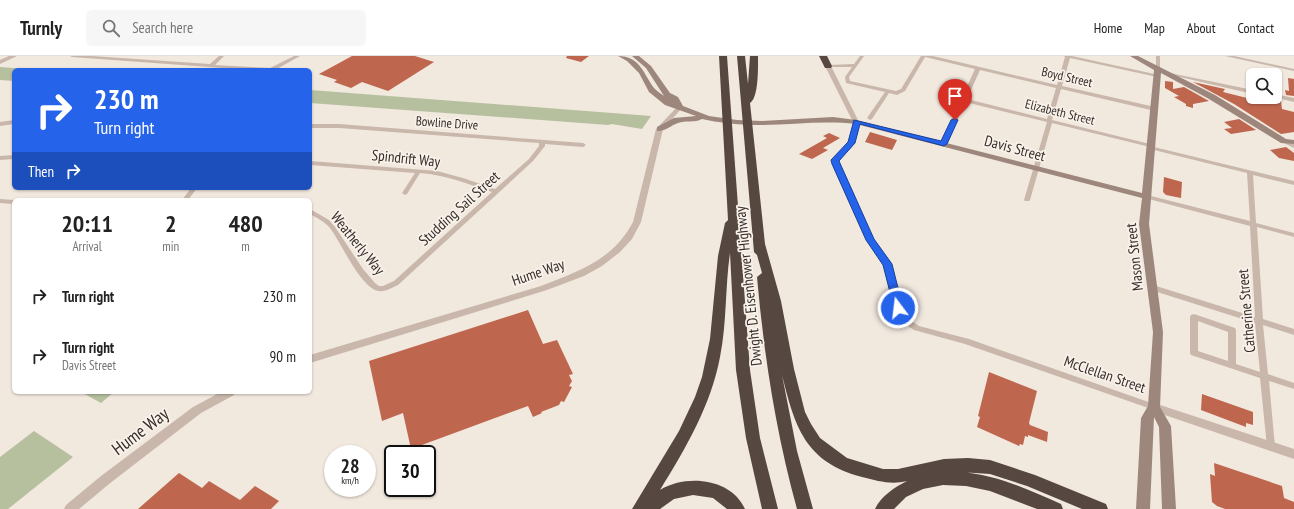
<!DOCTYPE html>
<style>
body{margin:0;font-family:"PT Sans Narrow",sans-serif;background:#f6f6f6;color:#222;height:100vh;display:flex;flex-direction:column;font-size:15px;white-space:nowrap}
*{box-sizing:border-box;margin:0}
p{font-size:13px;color:#767676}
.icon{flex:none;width:22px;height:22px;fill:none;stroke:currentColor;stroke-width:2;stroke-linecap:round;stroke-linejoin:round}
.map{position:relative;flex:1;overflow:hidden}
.panel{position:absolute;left:12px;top:142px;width:300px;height:196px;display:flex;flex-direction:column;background:#fff;border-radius:6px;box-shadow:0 1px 3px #0004}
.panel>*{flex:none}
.hud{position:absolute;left:12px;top:12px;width:300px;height:122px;border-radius:6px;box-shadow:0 1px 3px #0004;background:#2563eb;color:#fff;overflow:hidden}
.tools{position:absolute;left:1246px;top:12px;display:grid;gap:8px}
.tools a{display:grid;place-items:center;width:36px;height:36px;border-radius:6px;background:#fff;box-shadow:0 1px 3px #0004;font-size:20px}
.speed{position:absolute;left:324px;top:389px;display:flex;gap:8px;font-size:20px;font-weight:700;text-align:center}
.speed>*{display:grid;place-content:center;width:52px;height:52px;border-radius:50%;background:#fff;box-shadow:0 1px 3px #0004;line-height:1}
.speed small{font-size:10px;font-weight:400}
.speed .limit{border:2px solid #111;border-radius:6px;background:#fff;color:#111}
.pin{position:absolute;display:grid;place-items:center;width:34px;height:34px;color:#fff;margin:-41px -17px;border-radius:50% 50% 50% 0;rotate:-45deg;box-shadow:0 0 4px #0007}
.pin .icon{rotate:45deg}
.me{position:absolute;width:44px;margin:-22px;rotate:345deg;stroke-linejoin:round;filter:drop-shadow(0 0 3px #0008)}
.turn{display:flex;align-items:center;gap:14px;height:84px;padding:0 16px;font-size:18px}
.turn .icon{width:52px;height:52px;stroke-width:2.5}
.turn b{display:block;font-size:28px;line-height:34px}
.then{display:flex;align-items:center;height:38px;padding:0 16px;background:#0003;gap:8px;font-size:15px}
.eta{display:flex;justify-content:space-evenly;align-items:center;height:68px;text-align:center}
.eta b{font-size:24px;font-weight:600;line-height:28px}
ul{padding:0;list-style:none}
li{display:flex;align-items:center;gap:12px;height:60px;padding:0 16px}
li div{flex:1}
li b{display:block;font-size:15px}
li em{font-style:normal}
header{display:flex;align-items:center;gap:24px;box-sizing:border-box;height:56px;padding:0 20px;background:#fff;border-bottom:1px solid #e0e0e0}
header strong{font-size:19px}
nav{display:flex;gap:22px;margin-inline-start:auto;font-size:14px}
.search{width:280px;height:36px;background:#f6f6f6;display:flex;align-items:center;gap:10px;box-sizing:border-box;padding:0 14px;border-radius:6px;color:#767676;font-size:15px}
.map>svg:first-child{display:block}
</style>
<header>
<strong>Turnly</strong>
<div class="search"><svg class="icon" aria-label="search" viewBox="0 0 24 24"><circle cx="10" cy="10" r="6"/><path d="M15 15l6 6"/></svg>Search here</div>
<nav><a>Home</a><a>Map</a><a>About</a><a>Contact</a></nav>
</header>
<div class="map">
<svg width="1294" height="453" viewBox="0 0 1294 453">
<rect width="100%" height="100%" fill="#f1e8de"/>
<path fill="#b6c09f" d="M0 11 41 14H14V25L0 24Z
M310 34 651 60 642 73 612 68 608 69 310 47Z
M81 336H114L101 347Z
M34 375 73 401 8 453H0V401Z"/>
<path fill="#bf664e" d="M352 0H415L434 6 388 35 362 26 351 32 334 26 337 24 319 18Z
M567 0H589L581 6 566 2Z
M1288 22 1294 23V40L1286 39 1285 34 1289 35Z
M1165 25 1173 26V33L1184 31 1209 45 1193 48V52L1186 50V48L1174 41 1179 40 1165 32Z
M1193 26 1225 33 1223 36 1251 43V41H1263L1281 45 1282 53 1294 56V76L1281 78 1234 48Z
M1239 63 1256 74 1231 78 1224 73 1232 72 1224 66Z
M870 76 897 84 892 94 865 86Z
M829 77 840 82 823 92 828 94 812 103 799 98 827 82 823 80Z
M1286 91 1294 97V105L1279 102 1270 94Z
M1164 121 1182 126 1181 142 1166 139 1163 136Z
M528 254 543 288 557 284 573 318 569 319 572 325 569 330 572 331 564 346 561 345 559 349 541 356 542 357 533 361 528 350 411 393 403 357 382 365 369 305Z
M989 316 1037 335 1029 367 1030 369 1048 376 1047 386 1028 379V381L1025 380 1023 389 1020 388 1019 390 977 371 980 361 978 360Z
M1202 338 1253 356V369L1246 367V371L1201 354Z
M1214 407 1282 430 1284 442 1294 446V453H1225L1217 450 1212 446 1210 418 1215 420Z
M179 417 202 432 209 425 240 444 255 430 279 445 271 453H138Z"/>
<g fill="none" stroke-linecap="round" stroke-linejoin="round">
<path fill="#c9b7ab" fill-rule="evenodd" d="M70 0H92L210 8 219 0H224L215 9 270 12 294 0H300L275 14H250L72 1Z
M860 0H864L849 21 850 25 896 35 901 33 921 0H933L1057 29 1065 1 1064 0H1072L1159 19V21H1157L1070 2 1062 30 1155 51 1158 53 1155 55 1061 33 1052 64 1154 89V91L1294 125V129L1253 119 1256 167 1294 177V181L1257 171 1263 263 1294 273V279L1263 269 1268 318 1294 327V333L1269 325 1275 391 1274 394 1271 395 1268 394 1267 391 1260 322 1191 299 1190 297V261L1191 259 1194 258 1235 272 1236 274V308L1260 316 1255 267 1151 234 1149 232 1153 229 1255 261 1250 170 1145 142 1144 141 1147 139 1250 165 1247 117 1150 93V91L1052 67 1030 144 1029 145H1025L1024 144 1047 66 965 46 947 88 944 90 942 89 941 88 975 13 925 1 905 35 897 39 889 37 872 63 870 64 867 62 885 36 846 27 845 21 852 11H828L826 10 828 9 854 8ZM980 14 1056 32 1047 63 967 43ZM1198 265 1228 276V305L1198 295Z
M1156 0H1160V13L1158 14 1156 13Z
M1225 0H1234L1294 13V15Z
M1165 16 1253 34V38L1167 18 1165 17Z
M1275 38 1294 42V46L1273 41H1275Z
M14 64V68L0 70V66Z
M856 64 859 66C858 76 857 86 849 94 844 98 840 100 838 106L873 183 890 208 902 252 909 263 919 270 969 283 1157 349 1158 351 1157 353 1154 354 965 288 914 274 903 267 894 252 884 208 867 184 832 106C835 98 842 95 847 88 852 82 852 74 853 66Z
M310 68H339L583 87 586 89 583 91 545 88V90L533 105 398 229C392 232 385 236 378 235 360 231 341 186 330 172 324 165 317 162 310 158V153L329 164 335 171 363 213 375 227 379 230H383L394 225 492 136C468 128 446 119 420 117L407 138 405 139 402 137 415 117 310 109V105L437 115 463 122 495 133 529 103 539 90V87L339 72H310Z
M1284 83 1294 88V92L1282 86V84Z
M14 99V103L0 104V100Z
M191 132H197L188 144H182Z
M0 143 14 144V148L0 147Z"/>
<path fill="#c9b7ab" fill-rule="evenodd" d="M9 0H17L0 8V4Z
M828 8 831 10 859 66 858 67 856 68 853 66 825 10Z
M680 49 683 51 663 73 641 166 632 183 620 196 602 210 584 220 547 234 310 307V299L541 230C579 215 613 204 633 166L656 73 678 50Z
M221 336H235L234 339 201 357 109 428 79 453H64L66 449 101 420 193 351Z
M1154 347 1294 393V403L1150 354 1149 351 1150 348Z"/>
<path fill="#9d877c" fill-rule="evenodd" d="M618 0C640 0 643 17 654 32 657 35 661 38 664 40L646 12 632 0H639L651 10 670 37 678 41 683 50 709 60 737 64 762 65 833 61 856 64 1142 137 1154 14 1130 0H1138L1215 39 1286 83 1294 84V88L1281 87 1209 43 1161 17 1149 168 1163 276 1160 351 1171 370 1176 453H1162L1159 371 1154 361 1150 453H1136L1141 362 1148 350 1153 276 1139 168 1142 142 856 68C813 63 770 73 727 67 719 66 710 65 702 63 695 67 685 64 678 67 671 69 665 76 657 75V71L674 62 696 60 665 49 649 36 639 17 627 5Z"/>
<path fill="#574741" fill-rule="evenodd" d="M719 0H727L750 314 760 382 778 453H762L746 382 736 314 730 197C725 231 727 266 720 301 711 349 686 392 660 434 686 418 731 422 745 453H727L713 442 693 439 674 443 660 453H632L679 375 695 341 702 321 710 283 718 200 725 167 728 164Z
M737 0H745L748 28 750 0H758C758 10 759 42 750 47L765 188 781 245 794 313 805 356 811 368 820 382 847 402 883 413H898L944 403 968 402 990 404 1035 419 1106 448 1108 453H1082L1027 430 990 418 960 416C995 418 1029 434 1061 448L1063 453H1037L990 435 966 430 943 429 923 433 906 441 894 453H875C881 440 895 431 907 425 891 429 878 425 862 421 805 406 795 371 782 319L797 395 813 453H797C776 377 764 300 757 221L762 217 757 199 754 196Z
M819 0H827L832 10 831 12H825Z"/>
</g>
<path fill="#2563eb" stroke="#184099" d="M955 62 958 64 947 88 944 90 860 68 855 87 839 105 874 183 892 208 903 252 898 255 894 252 883 209 866 184 832 108 831 104 848 86 854 64 941 85 951 64Z"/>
<g text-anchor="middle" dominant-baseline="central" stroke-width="3.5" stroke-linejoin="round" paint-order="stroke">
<g font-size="13" fill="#372d2a" stroke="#f9f2eb">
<text transform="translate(1067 21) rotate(13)">Boyd Street</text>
<text transform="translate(1060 56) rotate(14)">Elizabeth Street</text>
<text transform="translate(447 67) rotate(4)">Bowline Drive</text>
</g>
<g font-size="15" fill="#372d2a" stroke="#f9f2eb">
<text transform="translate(1015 92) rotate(15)">Davis Street</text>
<text transform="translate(406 102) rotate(6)">Spindrift Way</text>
<text transform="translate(459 152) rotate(-42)">Studding Sail Street</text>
<text transform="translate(358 187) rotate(51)">Weatherly Way</text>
<text transform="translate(1134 201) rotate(-96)">Mason Street</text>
<text transform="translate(538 216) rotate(-19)">Hume Way</text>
<text transform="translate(748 230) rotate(-96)">Dwight D. Eisenhower Highway</text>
<text transform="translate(1246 255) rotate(-95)">Catherine Street</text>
<text transform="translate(1105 318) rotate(19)">McClellan Street</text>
</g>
<g font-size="18" fill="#372d2a" stroke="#f9f2eb">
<text transform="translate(140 375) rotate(-37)">Hume Way</text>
</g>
</g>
</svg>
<div class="tools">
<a><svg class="icon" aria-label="search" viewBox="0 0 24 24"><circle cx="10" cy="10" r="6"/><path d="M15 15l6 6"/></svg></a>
</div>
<div class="speed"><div>28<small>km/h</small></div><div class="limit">30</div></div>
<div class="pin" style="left:955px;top:64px;background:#d93025"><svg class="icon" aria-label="arrive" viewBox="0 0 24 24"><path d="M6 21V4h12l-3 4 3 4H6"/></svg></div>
<svg class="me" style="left:898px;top:252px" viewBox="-20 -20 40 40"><circle r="17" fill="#2563eb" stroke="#fff" stroke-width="3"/><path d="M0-11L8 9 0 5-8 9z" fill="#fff"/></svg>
<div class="hud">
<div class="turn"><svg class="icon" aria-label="right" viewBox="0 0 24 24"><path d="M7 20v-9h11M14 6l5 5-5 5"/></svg><div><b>230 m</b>Turn right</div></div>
<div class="then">Then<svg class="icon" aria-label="right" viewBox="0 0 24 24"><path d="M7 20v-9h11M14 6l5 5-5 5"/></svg></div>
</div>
<section class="panel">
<div class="eta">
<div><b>20:11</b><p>Arrival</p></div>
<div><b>2</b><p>min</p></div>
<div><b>480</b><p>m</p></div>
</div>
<ul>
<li><svg class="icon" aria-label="right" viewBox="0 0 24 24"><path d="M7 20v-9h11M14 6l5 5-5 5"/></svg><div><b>Turn right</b></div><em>230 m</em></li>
<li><svg class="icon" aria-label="right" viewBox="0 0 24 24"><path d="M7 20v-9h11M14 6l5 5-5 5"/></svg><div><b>Turn right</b><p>Davis Street</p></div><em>90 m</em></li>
</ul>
</section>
</div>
